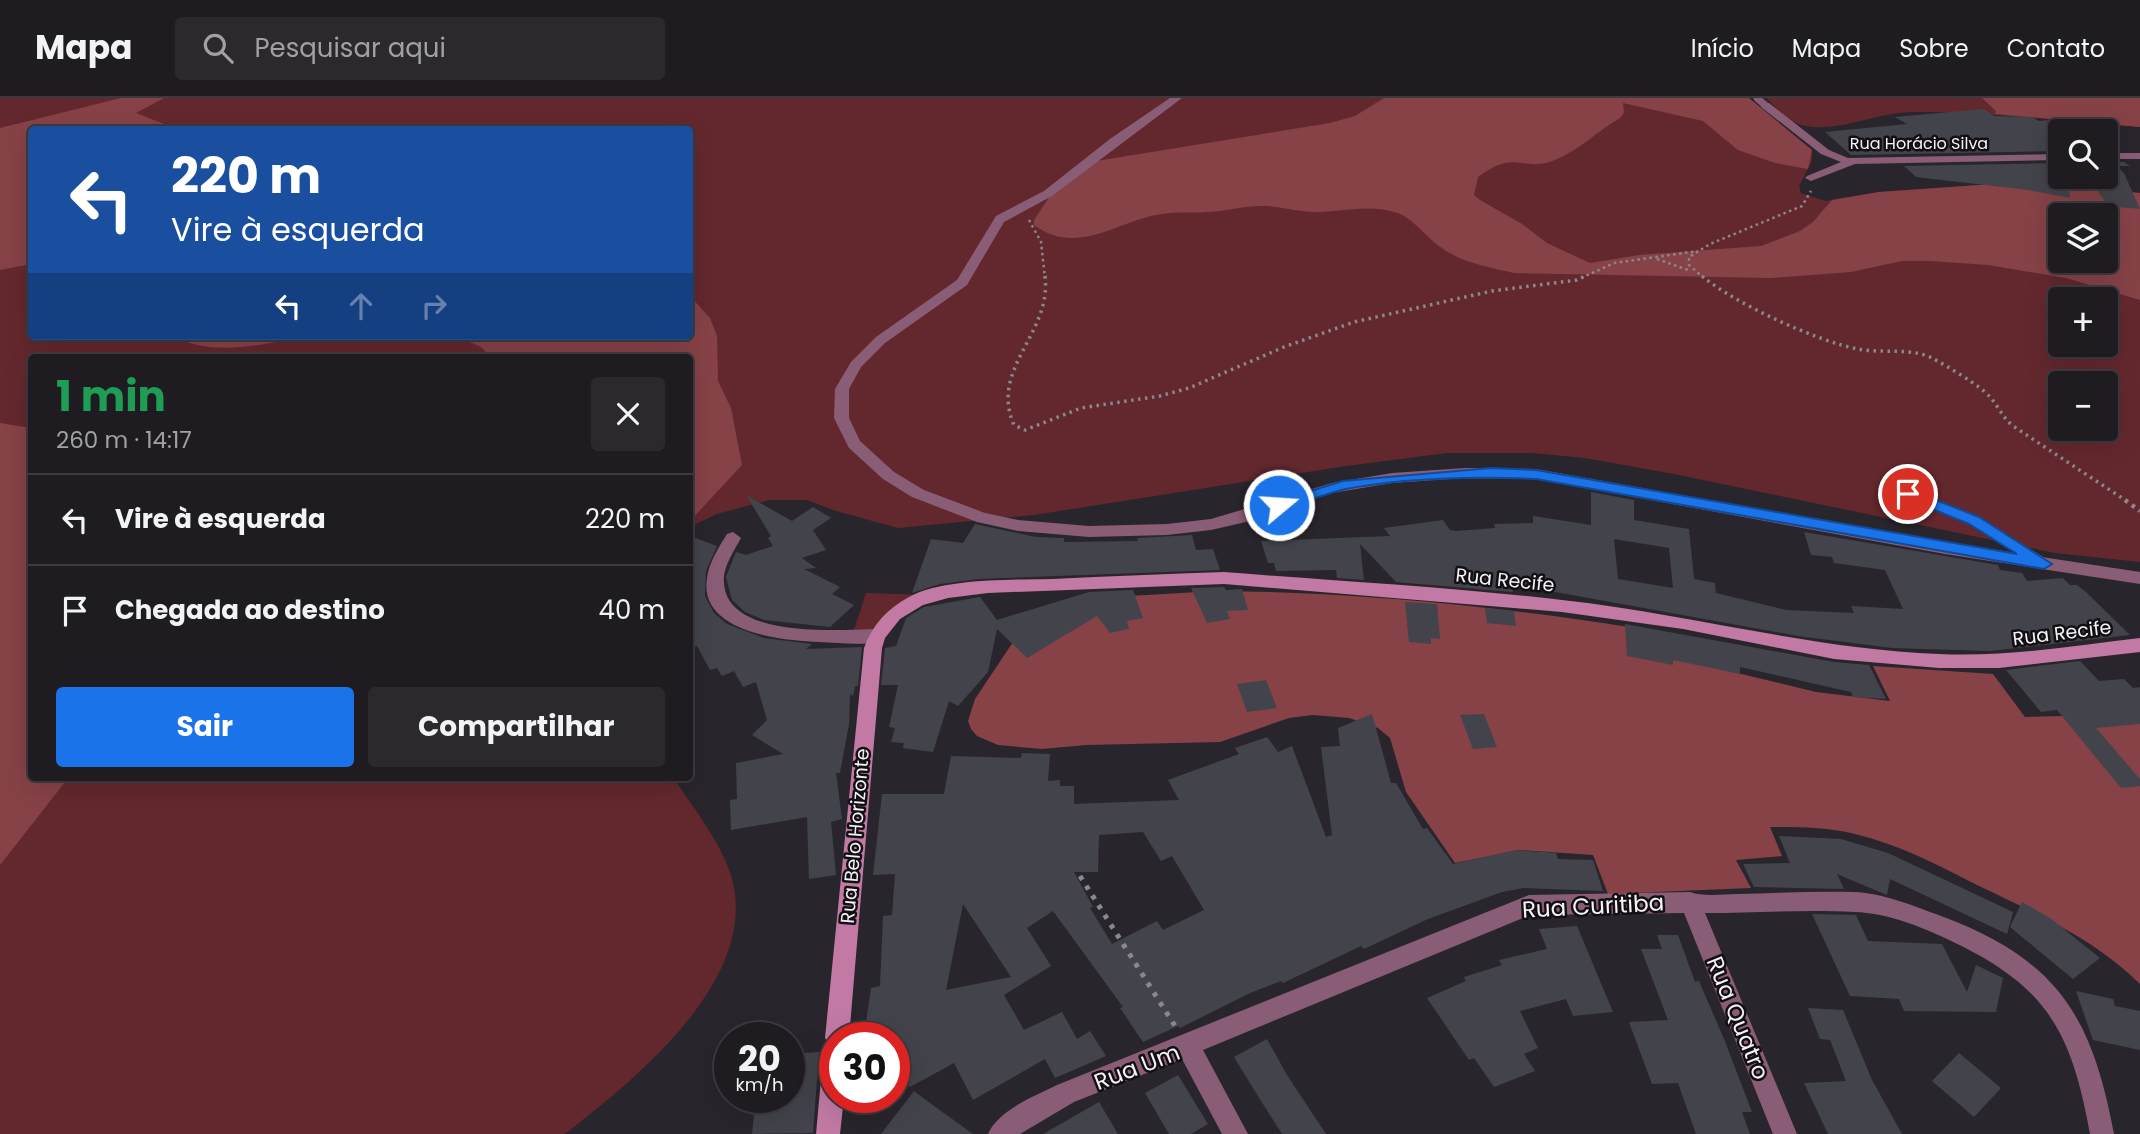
<!DOCTYPE html>
<html lang="pt">
<meta charset="utf-8">
<style>
body{margin:0;font-family:Poppins,sans-serif;background:#2c292e;color:#f1f3f6;height:100vh;display:flex;flex-direction:column;font-size:26px;white-space:nowrap}
*{box-sizing:border-box;margin:0}
p{font-size:23px;color:#a1a1a5}
.icon{flex:none;width:38px;height:38px;fill:none;stroke:currentColor;stroke-width:2;stroke-linecap:round;stroke-linejoin:round}
.map{position:relative;flex:1;overflow:hidden}
.panel{position:absolute;left:28px;top:256px;width:665px;height:427px;display:flex;flex-direction:column;background:#1f1c21;border-radius:7px;box-shadow:0 7px 28px #0002,0 0 0 2px #3c3a3f}
.panel>*{flex:none}
.hud{position:absolute;left:28px;top:28px;width:665px;height:214px;border-radius:7px;box-shadow:0 7px 28px #0002,0 0 0 2px #3c3a3f;background:#1a4fa0;color:#fff;overflow:hidden}
.controls{position:absolute;left:2048px;top:21px;display:grid;gap:14px}
.controls a{display:grid;place-items:center;width:70px;height:70px;border-radius:7px;background:#1f1c21;box-shadow:0 7px 28px #0002,0 0 0 2px #3c3a3f;font-size:35px}
.speed{position:absolute;left:714px;top:924px;display:flex;gap:14px;font-size:35px;font-weight:700;text-align:center}
.speed>*{display:grid;place-content:center;width:91px;height:91px;border-radius:50%;background:#1f1c21;box-shadow:0 7px 28px #0002,0 0 0 2px #3c3a3f;line-height:1}
.speed small{font-size:18px;font-weight:400}
.speed .limit{border:10px solid #d22;background:#fff;color:#111}
.pin{position:absolute;display:grid;place-items:center;width:60px;height:60px;color:#fff;margin:-30px;border:4px solid #fff;border-radius:50%;box-shadow:0 2px 7px #0007}
.me{position:absolute;width:77px;margin:-38px;rotate:72deg;stroke-linejoin:round;filter:drop-shadow(0 0 5px #0008)}
.turn{display:flex;align-items:center;gap:24px;height:147px;padding:0 28px;font-size:32px}
.turn .icon{width:91px;height:91px;stroke-width:2.5}
.turn b{display:block;font-size:49px;line-height:60px}
.lanes{display:flex;align-items:center;height:66px;padding:0 28px;background:#0003;justify-content:center;gap:35px;direction:ltr}
.lanes .off{opacity:.35}
.round{display:grid;place-items:center;flex:none;width:74px;height:74px;border-radius:7px;background:#2c292e}
.overview{display:flex;align-items:center;justify-content:space-between;height:119px;padding:0 28px}
h1{font-size:42px;font-weight:700;line-height:52px;color:#1e9e55}
.action{display:flex;gap:14px;margin-top:auto;padding:14px 28px}
.action a{flex:1;height:80px;border-radius:7px;background:#1a73e8;color:#fff;font-size:28px;font-weight:700;line-height:80px;text-align:center}
.action a+a{background:#2c292e;color:#f1f3f6}
ul{padding:0;list-style:none}
li{display:flex;align-items:center;gap:21px;height:91px;padding:0 28px;border-top:2px solid #3c3a3f}
li div{flex:1}
li b{display:block;font-size:26px}
li em{font-style:normal}
header{display:flex;align-items:center;gap:42px;box-sizing:border-box;height:98px;padding:0 35px;background:#1f1c21;border-bottom:2px solid #3c3a3f}
header strong{font-size:33px}
nav{display:flex;gap:38px;margin-inline-start:auto;font-size:24px}
.search{width:490px;height:63px;background:#2c292e;display:flex;align-items:center;gap:18px;box-sizing:border-box;padding:0 24px;border-radius:7px;color:#a1a1a5;font-size:26px}
.map>svg:first-child{display:block}
</style>
<header>
<strong>Mapa</strong>
<div class="search"><svg class="icon" aria-label="search" viewBox="0 0 24 24"><circle cx="10" cy="10" r="6"/><path d="M15 15l6 6"/></svg>Pesquisar aqui</div>
<nav><a>Início</a><a>Mapa</a><a>Sobre</a><a>Contato</a></nav>
</header>
<div class="map">
<svg width="2140" height="1036" viewBox="0 0 2140 1036">
<rect width="100%" height="100%" fill="#29252c"/>
<path fill="#63282e" fill-rule="evenodd" d="M0 0H1749L1812 52V63L1799 88 1801 95 1825 103 1879 94 2022 84 2140 95V464L2055 455 1674 376 1585 360 1532 355H1447L1346 368 1034 417 898 430 836 413 807 402H769L717 416 690 429V259H32V679H673C692 708 723 747 732 781 759 883 635 981 565 1036H0ZM32 32H690V238H32ZM2060 117H2105V163H2060ZM2060 201H2105V247H2060ZM2060 285H2105V331H2060Z
M1766 0H2140V29C2063 24 1988 13 1910 14 1875 15 1841 34 1805 28 1789 25 1777 10 1766 0Z
M866 495 929 497 877 537 852 538Z"/>
<path fill="#864247" fill-rule="evenodd" d="M121 0H164L136 15 164 26 229 31 32 32 31 166 0 172V30Z
M1384 0H1749L1812 52 1808 71 1775 65 1738 52 1703 23 1623 5 1624 15 1620 20C1597 33 1580 52 1555 62 1522 75 1516 50 1478 79L1474 97 1480 102 1522 126 1547 145 1590 165 1639 157 1761 148 1800 133 1813 124 1832 102 1879 94 2022 84 2140 95V202L2066 180 1988 167 1930 163H1902L1851 174 1771 180 1514 175C1489 169 1461 165 1439 148 1425 138 1415 122 1398 115 1371 106 1346 113 1319 114 1301 115 1284 109 1266 108 1246 107 1227 113 1208 114 1195 115 1183 114 1170 115 1122 118 1080 161 1034 127V122L1050 98 1090 64 1330 25 1355 18ZM2060 117H2105V163H2060Z
M1982 0H2140V29L1995 16 1996 13Z
M690 198 710 220 717 238 718 283 731 310 742 367 690 423V259H491L481 249 456 238H690Z
M177 238H300C269 247 204 259 177 238Z
M0 325 31 330 32 679H69L0 767Z
M1216 493C1354 494 1493 508 1629 529L1633 550 1816 594 1890 603 1873 568 1993 576 2025 619 2140 616V886C2094 840 2035 815 1977 787 1938 767 1898 746 1855 736 1827 729 1799 729 1770 729L1782 758 1736 762 1751 790 1608 796 1593 757 1520 752 1455 765 1406 694 1390 640 1378 630 1349 620 1313 617 1289 620 1220 644 1086 647 1042 651 998 647 977 638 971 631 968 623 975 601 1019 535 1094 500Z"/>
<path fill="#43444b" fill-rule="evenodd" d="M1984 11 1994 18 2032 19 2039 23 2078 19 2099 33H2060V53L1851 57 1825 34 1907 26 1895 19Z
M2105 64H2124L2130 68H2116L2124 75 2140 111 2108 108 2088 79H2105Z
M2060 65V79H2068L2070 100 2028 92 1916 79 1904 68Z
M1591 394 1634 402V422L1689 431 1694 481 1715 485 1716 495 1786 512 1854 515 1851 508 1903 511 1885 472 1834 465 1832 459 1811 457 1804 434 1998 467 2000 472 2022 475 2027 483 2063 480 2070 487H2077L2086 494 2130 537 1990 553 1892 550 1798 538 1512 486 1513 494 1396 484 1360 446 1364 482 1337 480 1336 472 1276 473 1274 465H1268L1261 443 1390 438 1384 430 1443 422 1450 432 1456 433 1495 430 1494 426 1533 425V418L1591 427ZM1614 441 1669 450 1673 490 1618 481Z
M746 397 792 423 813 409 831 420 813 432 826 452 802 460 816 470 804 471 840 489 832 496 854 507 830 529 764 522 745 514 732 502 726 479 736 454 746 457 773 448 768 440 771 438Z
M975 426 1036 439 1064 440V444L1138 443 1137 440 1192 437 1196 452 1213 451 1220 472 978 481 940 486 912 495 931 441 963 445Z
M690 438 717 448 706 473 705 498 714 515 727 526 764 540 812 546 806 551 862 549 858 588H855L853 598 850 596 849 626 840 675H836L842 721 831 724 836 777 809 781 807 719 731 732 730 702 737 701 736 665 783 656 752 637 767 622 756 584 743 589 734 573 722 578 717 570 710 572 697 548 690 550Z
M1224 489 1226 492 1242 491 1248 512 1227 513 1230 521 1207 525 1191 490Z
M1133 492 1143 520 1127 523 1129 531 1110 535 1097 518 1027 560 997 531 988 574 958 608 949 603 933 654 903 650 904 645 891 644 895 630 889 629 898 587H881L885 550 896 548 906 520 924 509 980 499 997 522 1089 494Z
M1405 504 1437 506 1440 541 1431 540V546L1409 544Z
M1485 510 1514 513 1516 528 1487 525Z
M1625 526 1834 564 1869 567 1886 601 1853 599 1851 594 1740 569V576L1673 562V567L1627 558Z
M2080 563 2099 583 2124 581 2133 590 2140 589V626L2096 630 2140 681V688L2121 690 2057 612 2041 614 2006 572Z
M1266 582 1277 610 1247 614 1237 586Z
M1372 616 1391 685H1396L1423 731 1427 730 1453 766 1515 752 1556 755 1558 761 1593 762 1603 793 1523 790 1502 794 1428 821 1364 851 1361 848 1283 885 1281 883 1250 895 1180 930 1178 928 1143 944 1120 910 1123 909 1053 813 1027 830 1051 868 1004 897 1024 932 1062 914 1077 941 1090 933 1106 958 1055 980 1045 961 973 1002 954 965 910 989 894 974V939L864 938 871 890 880 888 883 818 892 817 895 776 873 777 882 696H944L951 658 1021 660 1022 655 1050 656 1048 683 1060 682V688H1074V706L1179 702 1168 682 1239 656 1235 650 1267 639 1278 654 1292 648 1326 739 1332 737 1321 649 1340 648 1338 630ZM1143 734 1161 763 1172 758 1204 812 1163 832 1157 823 1112 846 1090 810 1093 809 1074 774H1098L1099 737ZM963 806 1011 879 946 892Z
M1484 616 1497 649 1473 651 1460 617Z
M1779 738 1841 741 1888 755 2013 814 2007 836 1890 781 1887 797 1837 776 1844 791 1754 789 1743 766 1790 765Z
M2022 804 2050 820 2100 860 2073 881 2010 829Z
M1812 816 1856 817 1868 843 1942 846 1967 894 1976 867 2003 880 1996 914 1904 913 1899 901 1850 898Z
M1577 828 1613 914 1573 918 1566 901 1520 913 1538 950 1524 956 1535 973 1494 989 1474 960 1469 962 1427 900 1466 883 1464 879 1502 867 1499 862 1547 851 1539 831Z
M1657 837H1678L1695 884 1699 883 1724 941 1752 1014H1742L1750 1036H1696L1678 985 1652 986 1629 924 1668 922 1641 851H1662Z
M2076 893 2113 901 2115 908 2140 913V952L2093 942Z
M1808 910 1843 912 1872 982 1902 1036H1828L1804 985 1846 983 1830 942 1820 941Z
M1267 941 1287 977 1326 1036H1282L1256 995 1234 959Z
M819 954 813 1035 752 1036 756 999H789V956Z
M1959 955 2001 990 1974 1019 1932 983Z
M1178 977 1208 1026 1191 1036H1169L1145 995Z
M914 993 934 1008 973 1036H881Z
M1099 1004 1118 1036H1043Z"/>
<g fill="none" stroke-linecap="round" stroke-linejoin="round">
<path stroke="#8b888d" stroke-width="2.5" stroke-dasharray="2.5 3.5" stroke-linecap="butt" d="M1029 122 1041 144 1045 180
M1657 161 1691 173
M1581 180 1614 165 1698 153
M1704 180 1689 167V159L1710 146 1802 108 1811 93"/>
<path stroke="#8b888d" stroke-width="3.5" stroke-dasharray="2.5 4.5" stroke-linecap="butt" d="M1045 178C1052 236 989 270 1014 327L1025 332 1081 310 1160 298 1189 290 1284 249 1354 224 1492 193 1577 182 1585 178
M1702 178C1734 205 1816 243 1858 251 1882 256 1909 249 1932 260 1945 267 1981 288 1990 299 1999 309 2002 319 2013 328L2128 404"/>
<path stroke="#8b888d" stroke-width="4.5" stroke-dasharray="3.5 5" stroke-linecap="butt" d="M2125 402 2140 413"/>
<path stroke="#8b888d" stroke-width="5" stroke-dasharray="4.5 7" stroke-linecap="butt" d="M1080 778 1175 928"/>
<path stroke="#8a5d77" stroke-width="7" d="M1757 0 1765 7"/>
<path stroke="#8a5d77" stroke-width="9" d="M1908 396 1929 404"/>
<path stroke="#8a5d77" stroke-width="10" d="M1924 402 1974 422 2042 464"/>
<path fill="#8a5d77" fill-rule="evenodd" d="M1170 0H1182L1052 98 1004 124 967 187 885 245 861 269 849 291V320L860 343 894 374 924 392 985 415 1018 422 1089 428 1167 426 1211 421 1332 385 1392 375 1465 370 1536 371 1945 444 2140 474V486L1945 456 1536 381 1465 380 1392 385 1332 395 1246 424 1211 432 1167 437 1089 439 1018 433 977 424 912 399 883 381 849 350 834 320 835 291 851 264 876 239 957 182 996 118 1044 93 1110 41Z
M1761 5H1769L1829 52 1848 60 2060 56V62L1855 66 1811 83 1805 80 1807 78 1841 64 1821 56 1761 9Z
M2105 55H2140V61H2105Z
M733 434 741 440C734 453 722 470 724 485 727 541 838 532 877 531L886 538 883 543C864 548 839 545 819 544 782 543 698 534 707 480 709 464 719 449 727 436Z
M1690 794C1704 799 1723 796 1737 796 1776 795 1815 793 1854 794 1883 795 1914 808 1941 818 2057 861 2092 918 2114 1036H2090C2071 931 2046 887 1947 841 1920 828 1886 815 1855 814 1806 811 1755 815 1705 815L1797 1036H1773L1684 815 1530 817 1203 952 1248 1036H1222L1182 961 1074 1004 1020 1036H988C998 1012 1035 998 1057 987L1529 797Z"/>
<path fill="#c27aa4" fill-rule="evenodd" d="M1224 474C1337 483 1450 489 1562 502 1689 516 1812 551 1939 556 2007 559 2073 548 2140 540V554L1999 570H1939L1834 561 1683 531 1562 514 1224 486 988 495 948 500 923 507 900 521 885 540 882 550 849 940H835V999H844L840 1036H816L823 959 827 951 831 949 825 940 864 550C872 527 888 510 909 499 944 480 1012 482 1052 481 1109 478 1167 476 1224 474Z"/>
</g>
<path fill="#1a73e8" stroke="#114b97" stroke-width="2" d="M1491 370 1536 372 2017 456 1969 426 1903 399V392L1908 391 1979 419 2052 466 2044 471 1536 381C1478 378 1403 380 1346 391 1323 396 1301 406 1279 412L1271 407 1274 404 1343 383Z"/>
<g text-anchor="middle" dominant-baseline="central" stroke-width="5" stroke-linejoin="round" paint-order="stroke">
<g font-size="16" fill="#f4f2f6" stroke="#110f12">
<text x="1919" y="45">Rua Horácio Silva</text>
</g>
<g font-size="19" fill="#f4f2f6" stroke="#110f12">
<text transform="translate(1505 482) rotate(6)">Rua Recife</text>
<text transform="translate(2062 535) rotate(-7)">Rua Recife</text>
<text transform="translate(855 738) rotate(-85)">Rua Belo Horizonte</text>
</g>
<g font-size="23" fill="#f4f2f6" stroke="#110f12">
<text transform="translate(1593 808) rotate(-3)">Rua Curitiba</text>
<text transform="translate(1738 920) rotate(68)">Rua Quatro</text>
<text transform="translate(1137 969) rotate(-21)">Rua Um</text>
</g>
</g>
</svg>
<div class="controls">
<a><svg class="icon" aria-label="search" viewBox="0 0 24 24"><circle cx="10" cy="10" r="6"/><path d="M15 15l6 6"/></svg></a>
<a><svg class="icon" aria-label="layers" viewBox="0 0 24 24"><path d="M12 4l9 5-9 5-9-5zM3 14l9 5 9-5"/></svg></a>
<a>+</a>
<a>−</a>
</div>
<div class="speed"><div>20<small>km/h</small></div><div class="limit">30</div></div>
<div class="pin" style="left:1908px;top:396px;background:#d93025"><svg class="icon" aria-label="arrive" viewBox="0 0 24 24"><path d="M6 21V4h12l-3 4 3 4H6"/></svg></div>
<svg class="me" style="left:1279px;top:407px" viewBox="-20 -20 40 40"><circle r="17" fill="#1a73e8" stroke="#fff" stroke-width="3"/><path d="M0-11L8 9 0 5-8 9z" fill="#fff"/></svg>
<div class="hud">
<div class="turn"><svg class="icon" aria-label="left" viewBox="0 0 24 24"><path d="M17 20v-9H6M10 6l-5 5 5 5"/></svg><div><b>220 m</b>Vire à esquerda</div></div>
<div class="lanes"><svg class="icon" aria-label="left" viewBox="0 0 24 24"><path d="M17 20v-9H6M10 6l-5 5 5 5"/></svg><svg class="icon off" aria-label="ahead" viewBox="0 0 24 24"><path d="M12 20V5M6 11l6-6 6 6"/></svg><svg class="icon off" aria-label="right" viewBox="0 0 24 24"><path d="M7 20v-9h11M14 6l5 5-5 5"/></svg></div>
</div>
<section class="panel">
<div class="overview"><div><h1>1 min</h1><p>260 m · 14:17</p></div><a class="round"><svg class="icon" aria-label="close" viewBox="0 0 24 24"><path d="M6 6l12 12M18 6L6 18"/></svg></a></div>
<ul>
<li><svg class="icon" aria-label="left" viewBox="0 0 24 24"><path d="M17 20v-9H6M10 6l-5 5 5 5"/></svg><div><b>Vire à esquerda</b></div><em>220 m</em></li>
<li><svg class="icon" aria-label="arrive" viewBox="0 0 24 24"><path d="M6 21V4h12l-3 4 3 4H6"/></svg><div><b>Chegada ao destino</b></div><em>40 m</em></li>
</ul>
<div class="action"><a>Sair</a><a>Compartilhar</a></div>
</section>
</div>
